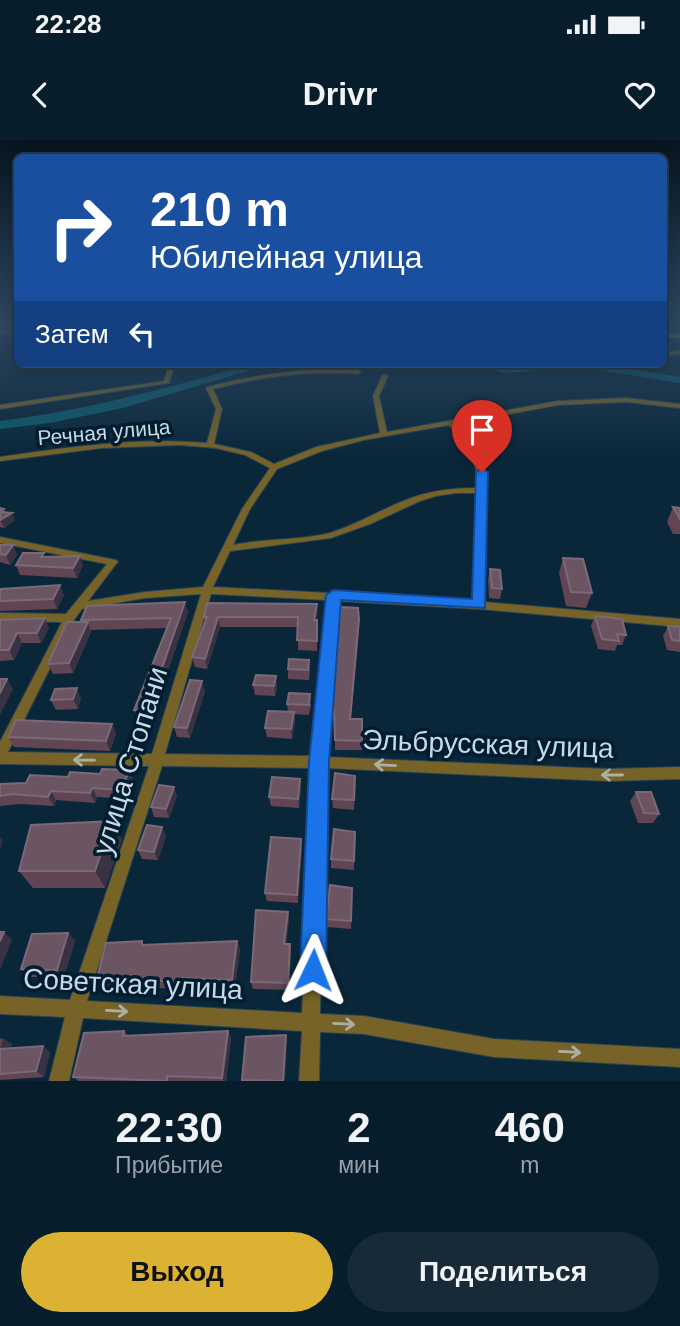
<!DOCTYPE html>
<html lang="ru">
<meta charset="utf-8">
<style>
body{margin:0;font-family:Arial,sans-serif;background:#162a38;color:#f1f3f6;height:100vh;display:flex;flex-direction:column;font-size:26px;white-space:nowrap}
*{box-sizing:border-box;margin:0}
p{font-size:23px;color:#98a2a9}
.icon{flex:none;width:38px;height:38px;fill:none;stroke:currentColor;stroke-width:2;stroke-linecap:round;stroke-linejoin:round}
.map{position:relative;height:941px;overflow:hidden}
.details{display:flex;flex-direction:column;background:#081d2c;flex:1}
.details>*{flex:none}
.top-card{position:absolute;left:14px;top:14px;width:653px;height:214px;border-radius:10px;box-shadow:0 4px 18px #0003,0 0 0 2px #293b48;background:#1a4fa0;color:#fff;overflow:hidden}
.pin{position:absolute;display:grid;place-items:center;width:60px;height:60px;color:#fff;margin:-72px -30px;border-radius:50% 50% 50% 0;rotate:-45deg;box-shadow:0 0 7px #0007}
.pin .icon{rotate:45deg}
.me{position:absolute;width:77px;margin:-38px;rotate:2deg;stroke-linejoin:round;filter:drop-shadow(0 0 5px #0008)}
.turn{display:flex;align-items:center;gap:24px;height:147px;padding:0 21px;font-size:32px}
.turn .icon{width:91px;height:91px;stroke-width:2.5}
.turn b{display:block;font-size:49px;line-height:60px}
.then{display:flex;align-items:center;height:66px;padding:0 21px;background:#0003;gap:14px;font-size:26px}
.eta{display:flex;justify-content:space-evenly;align-items:center;height:119px;text-align:center}
.eta b{font-size:42px;font-weight:600;line-height:49px}
.primary-button{display:flex;gap:14px;margin-top:auto;padding:14px 21px}
.primary-button a{flex:1;height:80px;border-radius:42px;background:#dcb233;color:#111;font-size:28px;font-weight:600;line-height:80px;text-align:center}
.primary-button a+a{background:#162a38;color:#f1f3f6}
.status{display:flex;justify-content:space-between;align-items:center;height:49px;padding:0 35px;background:#081d2c;direction:ltr}
.status svg{height:19px;fill:currentColor}
header{display:flex;justify-content:space-between;align-items:center;height:91px;padding:0 21px;background:#081d2c;font-size:32px;font-weight:600}
.map>svg:first-child{display:block}
</style>
<div class="status"><b>22:28</b><svg viewBox="0 0 49 12"><path d="M0 12V9h3v3zM5 12V6h3v6zM10 12V3h3v9zM15 12V0h3v12zM26 1h20v11H26zM47 4h2v5h-2z"/></svg></div>
<header><svg class="icon" aria-label="back" viewBox="0 0 24 24"><path d="M15 5l-7 7 7 7"/></svg>Drivr<svg class="icon" aria-label="heart" viewBox="0 0 24 24"><path d="M12 20l-8-8c-3-5 5-10 8-4 3-6 11-1 8 4z"/></svg></header>
<div class="map">
<svg width="680" height="941" viewBox="0 0 680 941">
<rect width="100%" height="100%" fill="#0a273a"/>
<g fill="none" stroke-linecap="round" stroke-linejoin="round">
<path fill="#0c596a" fill-rule="evenodd" d="M235 224H247L251 230 123 268 50 283 0 289V281C82 271 159 250 238 228Z
M468 224 505 227 601 224 680 237V243L580 227 505 233Z"/>
<defs>
<path id="minor" d="M0 189 14 192 11 194 0 193Z
M680 210V214L663 217V213Z
M169 224H175L169 243 0 269V265L164 241Z
M489 224H549L546 226 512 229Z
M339 229 358 230 361 232 358 234C308 230 261 237 213 249L222 269 214 304 251 312 274 324 316 307 380 293 373 256 382 236 385 234 388 236 379 256 387 292 558 261 626 258 680 264V268L626 262 558 265 455 284 479 313 486 332 484 462 680 479V487L479 469 338 461 326 617 608 629 680 627V639L608 641 325 628 320 874 364 876 494 899 680 909V927L494 917 364 894 320 892 319 941H299L302 891 83 878 69 941H49L65 877 0 874V856L70 860 149 626 0 624V602L62 482 0 481V473L66 474 107 424 0 403V397L116 420 118 422 116 424 88 461 145 452 203 447 242 369 270 328 245 315 216 308 180 305 102 308 0 321V317C69 307 137 297 207 303L216 269 206 248 207 247C251 236 294 229 339 229ZM449 285C467 308 478 317 477 348 455 348 435 350 414 357 385 367 359 384 330 393 298 401 265 398 233 405L250 369 277 329 322 311 364 300ZM456 353H477L474 461 337 454 333 452 329 453 213 447 230 411 331 398 370 384 420 361 436 356ZM201 454 152 614 8 612 74 480 82 469 145 458ZM211 454 327 460 313 616 165 614ZM162 626 312 628 302 873 87 861Z"/>
<path id="major" d="M663 194H680V198H663Z"/>
</defs>
<use href="#minor" stroke="#284355" stroke-width="2"/>
<use href="#major" stroke="#284355" stroke-width="2"/>
<use href="#minor" fill="#776328" fill-rule="evenodd"/>
<use href="#major" fill="#c3a33e" fill-rule="evenodd"/>
</g>
<path fill="#614553" d="M673 367 680 368V394H673L667 382Z
M0 368 4 369 6 372 15 380 4 388 0 387Z
M0 405H13L17 415 10 425 0 422Z
M45 416 83 425 77 438 20 435 16 425Z
M563 418 592 453 586 468 566 466 559 433Z
M490 429 502 449 500 459 489 458 488 439Z
M0 451 64 455 57 469 0 471Z
M317 464V511L298 510V487H220L207 529 195 527 192 517 205 481 204 477Z
M188 472 151 581 138 580 134 570 167 488 91 490V492L73 533 53 534 48 524 82 482 81 480Z
M595 476 626 495 622 505H617L615 511 598 509 591 486Z
M0 480 49 488 41 503H22L14 520 0 521Z
M668 486 680 487V512L667 510 663 496Z
M359 489 351 579 362 601V610H335V580H332L331 570Z
M309 520 310 530 309 540 288 539V529Z
M253 545 277 546 275 556 255 555Z
M205 551 190 598 177 597 174 587Z
M81 558 78 569 56 570 51 560Z
M287 564H311L309 575 294 574 295 582 292 599 267 597 265 588 288 572Z
M112 584 116 594 110 611 14 607 8 597Z
M129 630 133 640 127 659 97 657 95 663 56 660 54 666 19 664 0 666V644L26 643Z
M355 636 354 670 333 668 332 659Z
M300 639 301 648 299 668 271 666 269 657Z
M636 652 659 674 653 683H638L630 661Z
M177 656 169 678 154 677 151 667Z
M355 692 354 730 331 728V719Z
M166 696 158 720 142 719 138 710Z
M122 699 105 748H33L19 731Z
M302 708 298 763 267 761 265 753Z
M352 748 351 789 327 787 326 779Z
M288 772 289 780 286 804 291 812 289 850 253 849 251 842Z
M68 793 75 801 64 837H28L21 829Z
M237 801 240 809 235 847 186 845V849L103 846 97 838 145 805Z
M124 891 128 896 228 891 231 898 226 941H79L73 937Z
M0 898 12 904 10 908 50 912 44 937 0 940Z"/>
<path fill="#393242" d="M4 369 7 376 12 373 15 380 4 388 1 381V372Z
M13 405 17 415 10 425 6 415Z
M80 416 83 425 77 438 73 428Z
M60 445 64 455 57 469 53 459Z
M185 462 188 472 151 581 147 571Z
M317 464 318 474 314 490V480Z
M218 477 220 487 207 529 205 519Z
M45 478 49 488 41 503 37 493Z
M88 482 91 492 73 533 69 523Z
M17 493 22 503 14 520 9 510Z
M276 536 277 546 275 556 274 546Z
M7 539 13 549 0 575V553Z
M202 541 205 551 190 598 187 588Z
M77 548 81 558 78 569 73 559Z
M294 572 295 582 292 599 291 589Z
M112 584 116 594 110 611 106 601Z
M129 630 133 640 127 659 122 650Z
M300 639 301 648 299 668 298 659Z
M174 647 177 656 169 678 166 669Z
M92 648 97 657 95 663 90 653Z
M51 651 56 660 54 666 48 657Z
M112 681 122 699 105 748 95 731Z
M162 687 166 696 158 720 154 712Z
M0 697 3 701 0 709Z
M301 699 302 708 298 763 297 755Z
M288 772 289 780 285 812 284 804Z
M4 792 12 800 0 830V801Z
M68 793 75 801 64 837 57 830Z
M237 801 240 809 235 847 232 840Z
M290 804 291 812 289 850 288 843Z
M182 838 186 845V849L182 842Z
M228 891 231 898 226 941H224L222 938Z
M286 895 287 901 285 941H283Z
M3 898 12 904 8 914 0 909Z
M43 906 50 912 44 937 36 931Z"/>
<path fill="#6c5563" stroke="#7a6977" stroke-width="2" d="M673 367 680 368V379Z
M0 368 4 369 1 372 12 373 0 380Z
M0 405H13L6 415 0 414Z
M23 413H44L41 417 80 416 73 428 16 425Z
M563 418 583 419 592 453 571 452Z
M490 429 500 430 502 449 492 448Z
M60 445 53 459 0 461V451L1 449Z
M185 462 147 571 134 570 171 478 81 480 87 466Z
M207 463 317 464 314 480H317V501L297 500 298 477H218L205 519 192 517 207 477H204Z
M341 467 358 468 359 479 350 579H362V601L335 600 334 570H331Z
M595 476 622 479 626 495 617 494 619 501 602 499Z
M45 478 37 493H17L9 510H0V480Z
M67 482H88L69 523 48 524Z
M668 486 680 487V501L672 500Z
M289 519 309 520 308 530 288 529Z
M256 535 276 536 274 546 253 545Z
M0 539H7L0 553Z
M190 540 202 541 187 588 174 587Z
M77 548 73 559 51 560 55 549Z
M289 553 310 554 309 565 287 564Z
M268 571 294 572 291 589 265 588Z
M16 580 112 584 106 601 8 597Z
M102 629 129 630 122 650 92 648 90 653 51 651 48 657 13 654 0 656V644L26 643 30 635 68 637 70 632 100 634Z
M335 633 355 636 354 660 332 659Z
M272 637 300 639 298 659 269 657Z
M159 645 174 647 166 669 151 667Z
M636 652H651L659 674 644 673Z
M112 681 95 731H19L31 685Z
M147 685 162 687 154 712 138 710Z
M334 689 355 692 354 721 331 719Z
M271 697 301 699 297 755 265 753Z
M330 745 352 748 351 781 326 779Z
M256 770 288 772 284 804H290L288 843 251 842Z
M0 792H4L0 801Z
M68 793 57 830 21 829 32 794Z
M142 801V805L237 801 232 840 182 838V842L97 838 106 803Z
M124 891 123 896 228 891 222 938 167 936V941L73 937 84 893Z
M286 895 283 941 242 940 246 897Z
M43 906 36 931 0 934V909Z"/>
<defs><path id="oneway-shaft" d="M-6 0H5M1.5-3L5.5 0L1.5 3" fill="none" stroke-width="1.6" stroke-linecap="round" stroke-linejoin="round" transform="scale(1.75)"/></defs>
<g stroke="#acafa3">
<use href="#oneway-shaft" transform="translate(84 620) rotate(-179)"/>
<use href="#oneway-shaft" transform="translate(385 625) rotate(-177)"/>
<use href="#oneway-shaft" transform="translate(612 635) rotate(180)"/>
<use href="#oneway-shaft" transform="translate(117 871) rotate(3)"/>
<use href="#oneway-shaft" transform="translate(344 884) rotate(3)"/>
<use href="#oneway-shaft" transform="translate(570 912) rotate(3)"/>
</g>
<linearGradient id="sky" x2="0" y2="1"><stop stop-color="#061520"/><stop offset="0.58" stop-color="#2d4760"/><stop offset="1" stop-color="#2d4760" stop-opacity="0"/></linearGradient>
<rect width="680" height="317" fill="url(#sky)"/>
<path fill="#1a73e8" stroke="#114b97" stroke-width="2" d="M482 328 488 332 485 468 341 460 329 622 326 830 322 840 313 843 304 840 300 830 309 622 326 455 333 450 472 459 476 332Z"/>
<g text-anchor="middle" dominant-baseline="central" stroke-width="7" stroke-linejoin="round" paint-order="stroke">
<g font-size="21" fill="#c8d8e5" stroke="#011e30">
<text transform="translate(104 292) rotate(-5)">Речная улица</text>
</g>
<g font-size="28" fill="#c8d8e5" stroke="#011e30">
<text transform="translate(488 604) rotate(2)">Эльбрусская улица</text>
<text transform="translate(130 621) rotate(-73)">улица Стопани</text>
<text transform="translate(133 844) rotate(3)">Советская улица</text>
</g>
</g>
</svg>
<div class="pin" style="left:482px;top:332px;background:#d93025"><svg class="icon" aria-label="arrive" viewBox="0 0 24 24"><path d="M6 21V4h12l-3 4 3 4H6"/></svg></div>
<svg class="me" style="left:313px;top:830px" viewBox="-20 -20 40 40"><path d="M0-17L14 15 0 8-14 15z" fill="#1a73e8" stroke="#fff" stroke-width="4"/></svg>
<div class="top-card">
<div class="turn"><svg class="icon" aria-label="right" viewBox="0 0 24 24"><path d="M7 20v-9h11M14 6l5 5-5 5"/></svg><div><b>210 m</b>Юбилейная улица</div></div>
<div class="then">Затем<svg class="icon" aria-label="left" viewBox="0 0 24 24"><path d="M17 20v-9H6M10 6l-5 5 5 5"/></svg></div>
</div>
</div>
<section class="details">
<div class="eta">
<div><b>22:30</b><p>Прибытие</p></div>
<div><b>2</b><p>мин</p></div>
<div><b>460</b><p>m</p></div>
</div>
<div class="primary-button"><a>Выход</a><a>Поделиться</a></div>
</section>
